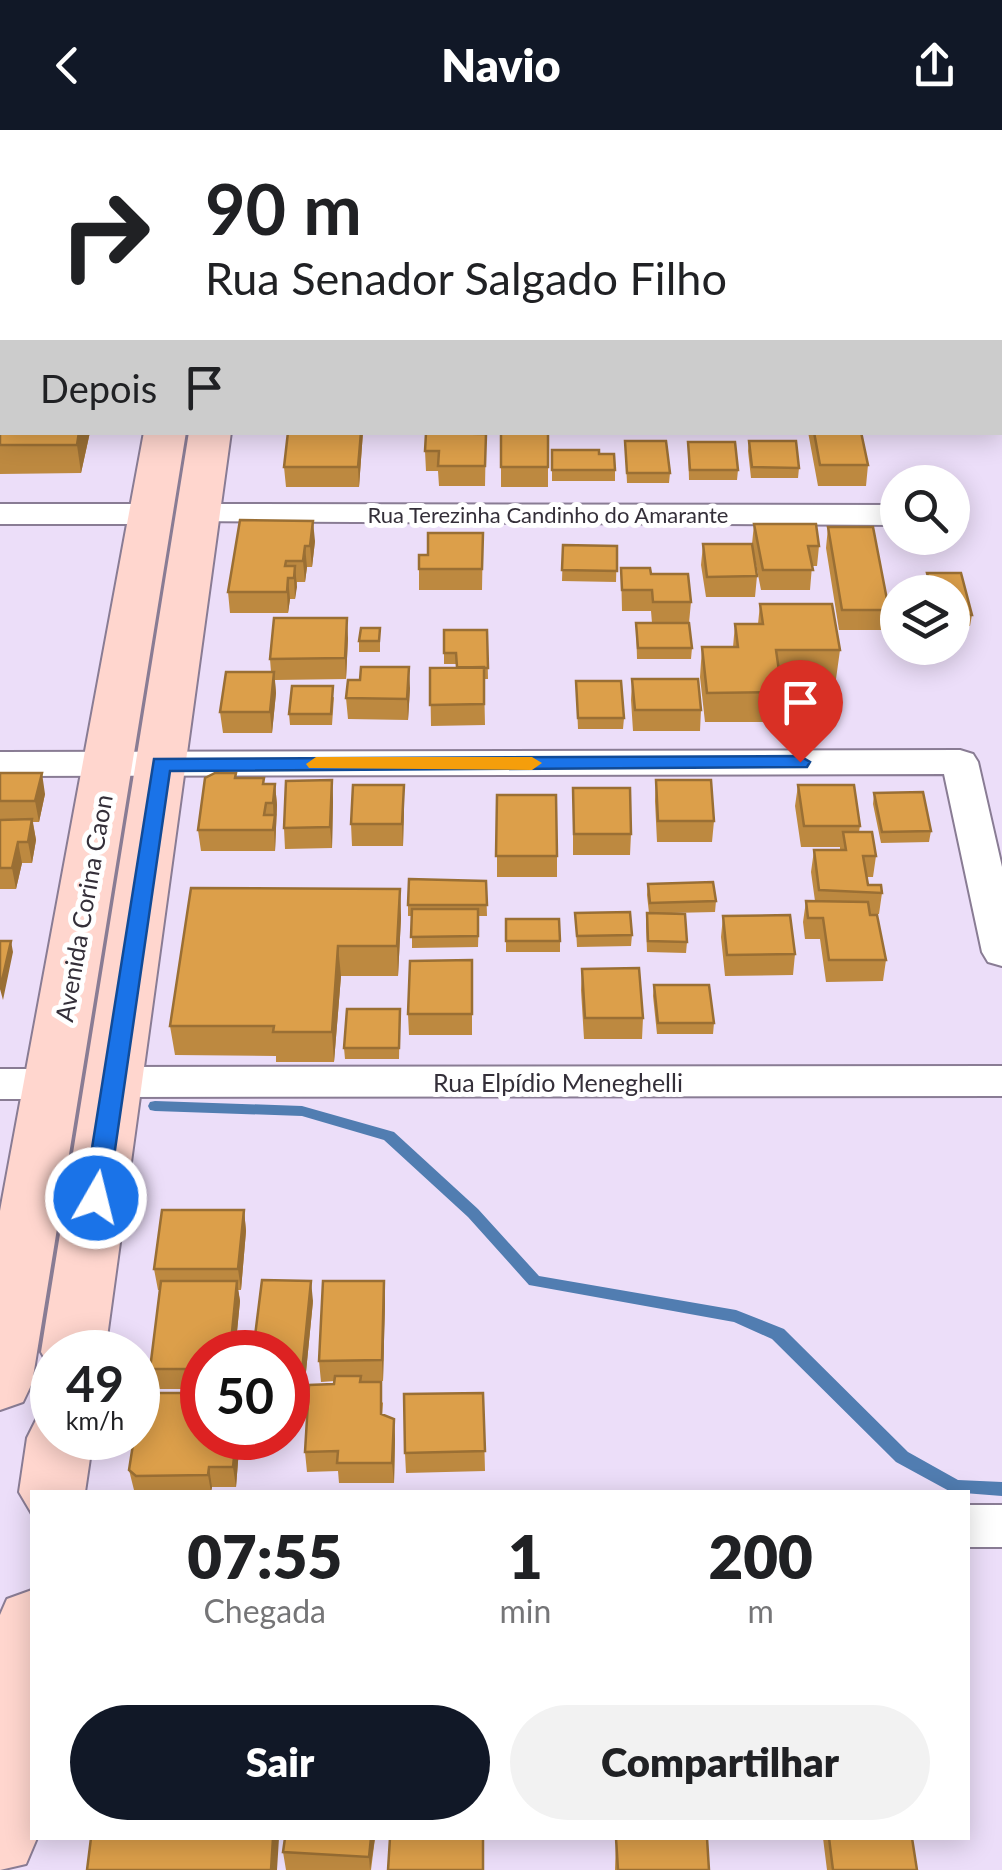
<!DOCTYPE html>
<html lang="pt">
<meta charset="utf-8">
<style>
body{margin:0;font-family:Lato,sans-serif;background:#f2f2f2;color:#202124;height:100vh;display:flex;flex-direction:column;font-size:38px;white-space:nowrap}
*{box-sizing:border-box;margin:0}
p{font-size:32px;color:#757577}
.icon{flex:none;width:55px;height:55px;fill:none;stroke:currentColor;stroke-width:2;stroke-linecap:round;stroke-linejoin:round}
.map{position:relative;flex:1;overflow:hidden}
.details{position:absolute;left:30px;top:1360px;width:940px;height:350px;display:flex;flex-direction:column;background:#fff;border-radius:0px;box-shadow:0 5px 25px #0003}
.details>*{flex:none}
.guide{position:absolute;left:0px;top:0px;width:1002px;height:305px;box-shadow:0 5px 25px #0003;background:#fff;color:#202124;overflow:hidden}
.buttons{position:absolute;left:880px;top:335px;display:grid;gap:20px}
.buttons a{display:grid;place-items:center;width:90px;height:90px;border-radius:50%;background:#fff;box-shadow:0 5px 25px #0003;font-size:50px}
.speed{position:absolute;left:30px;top:1200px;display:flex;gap:20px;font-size:50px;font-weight:700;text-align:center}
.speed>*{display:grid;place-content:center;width:130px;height:130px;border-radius:50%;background:#fff;box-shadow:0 5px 25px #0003;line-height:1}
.speed small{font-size:25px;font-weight:400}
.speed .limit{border:15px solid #d22;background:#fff;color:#111}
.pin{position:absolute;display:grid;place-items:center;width:85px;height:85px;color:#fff;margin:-102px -42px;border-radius:50% 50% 50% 0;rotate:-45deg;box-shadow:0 0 10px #0007}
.pin .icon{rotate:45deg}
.me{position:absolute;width:110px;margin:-55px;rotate:8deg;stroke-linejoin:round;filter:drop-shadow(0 0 8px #0008)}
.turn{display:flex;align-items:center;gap:35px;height:210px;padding:0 40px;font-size:45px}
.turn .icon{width:130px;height:130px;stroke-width:2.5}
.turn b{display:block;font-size:70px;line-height:85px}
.then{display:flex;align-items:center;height:95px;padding:0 40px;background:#0003;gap:20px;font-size:38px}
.eta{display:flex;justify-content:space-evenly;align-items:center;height:170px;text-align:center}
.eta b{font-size:60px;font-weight:800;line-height:70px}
.button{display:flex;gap:20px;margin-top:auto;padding:20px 40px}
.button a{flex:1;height:115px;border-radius:60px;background:#111827;color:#fff;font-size:40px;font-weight:800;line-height:115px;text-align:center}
.button a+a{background:#f2f2f2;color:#202124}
header{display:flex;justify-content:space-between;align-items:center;height:130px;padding:0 40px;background:#111827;color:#fff;font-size:45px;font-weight:800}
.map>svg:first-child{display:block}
</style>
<header><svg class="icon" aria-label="back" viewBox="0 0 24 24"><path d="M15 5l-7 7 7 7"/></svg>Navio<svg class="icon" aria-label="share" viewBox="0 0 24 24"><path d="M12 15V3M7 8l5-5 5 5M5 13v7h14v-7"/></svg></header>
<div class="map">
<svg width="1002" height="1740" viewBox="0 0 1002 1740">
<rect width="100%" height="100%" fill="#ecdef9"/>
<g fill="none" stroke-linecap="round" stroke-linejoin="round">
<path fill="#517db1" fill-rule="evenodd" d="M155 971 302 976 394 1002 478 1079 539 1146 736 1180 784 1199 908 1322 958 1350 1002 1352V1366L951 1362 896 1332 772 1209 734 1192 529 1155 468 1087 384 1010 302 986 155 981 150 980 148 976 150 972Z"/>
<defs>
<path id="minor" d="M0 18H2V34H0Z
M0 177 2 178V195H0Z
M0 374H151L162 377 167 384 162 391 151 394H0Z
M198 374 898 375V395L187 391 182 384 187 377Z
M960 620 973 624 978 632 1002 737V836L988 832 982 822 944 644 0 646V622Z
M1002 936V966L113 967 98 963 92 952 98 941 113 937Z
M0 939H52L67 943 73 954 67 965 52 969H0Z
M968 1375H1002V1417H968Z"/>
<path id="secondary" d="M144 302H186L32 1253 23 1272 0 1280V1081Z
M189 302H231L105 1222H52V1241L41 1222Z
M52 1283V1308H93L85 1362H32V1384L19 1362 27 1308 37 1288Z
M32 1460V1708H37L26 1734 0 1740V1485L7 1469Z"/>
</defs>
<use href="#minor" stroke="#897c94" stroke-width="4"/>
<use href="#secondary" stroke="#897c94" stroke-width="4"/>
<path stroke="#b1a5bb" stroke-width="5" stroke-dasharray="5 4" stroke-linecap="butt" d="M950 2 956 0"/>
<use href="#minor" fill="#fff" fill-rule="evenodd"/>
<use href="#secondary" fill="#ffd6ce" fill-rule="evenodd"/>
</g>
<path fill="#bd8940" d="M96 0H174L173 2H97Z
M301 0H378V2H301Z
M397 0H434V2H397Z
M443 0H480V2H443Z
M490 0H537V2H490Z
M551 0H584V2H564V0Z
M694 0H735L734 2H694Z
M2 62V161H0V66Z
M0 242 2 302H90L81 343 0 344Z
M288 302H363L359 357H286L284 337Z
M501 302 548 337V357H501Z
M808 302H861L868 335 866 356H818Z
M486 304 485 356H439L438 341H426L425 321Z
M625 311 670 343 669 353H627Z
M749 311 799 338 798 348H751L748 321Z
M688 312 738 340 737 350H689Z
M552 320 599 324 615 340V351H552Z
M754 394 819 416 817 436H812L810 460H761L752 414Z
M828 397 889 480 886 500H839L826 418Z
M483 403 482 460H419V439Z
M315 411 312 437H307L305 452H297L295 469H290L288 483H230L228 462Z
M703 414 757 446 755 467H706L701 435Z
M563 415 617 416 616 452 562 451Z
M621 438 691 472 689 493H652L651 481H622Z
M927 443H961L972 485 970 496H952V462H928L926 454Z
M760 474 840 520 836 549H780L782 562 778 592H705L700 547 702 517H733L735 494H758Z
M636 493 692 518 691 529H637Z
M380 498V522H359V511Z
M444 500H487L488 549H484L485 595 431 596 430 538H456V534H444Z
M348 508 346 549 275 550 276 563 272 603H223L220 582 271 542 270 529Z
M632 549 701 580 700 601H633L631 570Z
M576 551 624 588 623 599H578Z
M410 558 408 590 348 589 346 568Z
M334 567 332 595H290L289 584Z
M0 643 45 664 39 692H33L36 710 32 733H22L16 759H0Z
M236 648 265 654H275L277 675 275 721H201L198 700Z
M332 650 333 671 332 718 285 719 284 698Z
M656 650 714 691 712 712H657L655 671Z
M798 655 860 696 859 702 876 726 873 747H867L868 755 882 763 879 784H869L886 830 883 851 826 852 820 809H805L803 792 806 771H815L811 742 814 720H840V717H801L795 676Z
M573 658 631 704 630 725H573Z
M874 663 931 701 929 712 881 713 873 674Z
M497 665 557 726V747H497Z
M404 676 403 716H352L351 694Z
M486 751 487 786H479L478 817 412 818V786H408V775Z
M648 754 716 771 715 782 671 783 687 812 686 823 647 822 646 794 647 783H649L647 765Z
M400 759 401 788 398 846H341L334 932H276V926L175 925 170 896Z
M575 783 632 805 631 816 577 817Z
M723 786 795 824 793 845 725 846 721 807Z
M506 789 560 811V822H506Z
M472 830V905H409L408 884Z
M582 839 643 888 642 909H584L581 860Z
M654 855 714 893 713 904H657L653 866Z
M400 879 399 929H345L344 918Z
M244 1080 246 1101 241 1160H238L240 1171 235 1222H202V1259H153L150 1239 160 1160H158L154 1139Z
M384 1151 385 1171 383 1251H361L383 1273 382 1285 394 1289 395 1309 394 1353H339L338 1341 307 1342 305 1322 334 1254 335 1251 321 1252 319 1231Z
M313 1171 304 1262 288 1261V1222Z
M483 1263 485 1341 406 1343 405 1323Z
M202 1308H238L239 1319 236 1357H212L211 1362H136L134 1360 129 1340Z
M375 1708 371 1740H286L283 1722Z
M616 1708 709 1740H615Z
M823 1708H912L917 1740H827Z"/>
<path fill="#9a6f34" d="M79 302H90L81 343 77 315Z
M361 302H363L359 357 358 337Z
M313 391 315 411 312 437 310 416Z
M305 416 307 437 305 452 303 431Z
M295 436 297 457 295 469 294 448Z
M288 448 290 469 288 483 287 462Z
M347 488 348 508 346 549 345 528Z
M409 537 410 558 408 590 407 569Z
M274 542 276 563 272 603 270 582Z
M42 643 45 664 39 692 35 671Z
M332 650 333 671 332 718 330 697Z
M275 654 277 675 275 721 273 673Z
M404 655V676L403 716 402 694Z
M32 689 36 710 32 733 28 712Z
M18 712 22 733 16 759 12 738Z
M400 759 401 788 398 846 397 816Z
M11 811 13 822 3 870 0 859Z
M338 816 341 846 334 932 332 902Z
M244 1080 246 1101 241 1160 238 1139Z
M237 1151 240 1171 235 1222H230Z
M311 1151 313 1171 304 1262 302 1241Z
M384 1151 385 1171 383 1251 382 1230Z
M394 1289 395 1309 394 1353 392 1333Z
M236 1308H238L239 1319 236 1357 233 1337Z
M209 1337 212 1357 211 1362 208 1345Z
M273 1708H279L277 1740H271Z
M371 1708H375L370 1740 369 1727Z"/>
<path fill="#dc9f4a" stroke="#9a6f34" stroke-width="2.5" d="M57 0H89V1Z
M2 62V88H0V66Z
M0 110H2V141H0Z
M0 242H2V302H79L77 315H0Z
M288 302H361L358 337H284Z
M501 302H548V337H501Z
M814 302H861L868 335H820Z
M426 303 486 304 485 336H438L439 321H425Z
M625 311H666L670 343H627Z
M749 311H796L799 338 752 337Z
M688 312H735L738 340H690Z
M552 320H599V324H614L615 340H552Z
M240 390 313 391 310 416H305L303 431H286L285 436H295L294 448H288L287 462H228Z
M754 394H816L819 416H808L813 440H763Z
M828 397H873L889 480H842Z
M428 403H483L482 439H419V425H428Z
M703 414H752L757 446 707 447Z
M563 415 617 416V441L562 440Z
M621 438H650L651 444H688L691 472H653L652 460H622Z
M927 443H961L972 485H952V462H932Z
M760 474H832L840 520H776L782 562 707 563 702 517H738L735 494H763Z
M274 488H347L345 528 270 529Z
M636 493H689L692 518H638Z
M361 498H380L379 511H359Z
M444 500H487L488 538 457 537 456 523H444Z
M361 537H409L407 569 346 568 348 550H360Z
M484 537V574L430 575V538Z
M226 542H274L270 582H220Z
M632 549H698L701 580H635Z
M576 551H621L624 588H578Z
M292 556H333L331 584H289Z
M0 643H42L35 671H0Z
M215 643H236L235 648H264L263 654H275L273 673H266L264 685H275L273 700H198L205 648Z
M332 650 330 697 284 698 286 651Z
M656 650H711L714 691H658Z
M353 655H404L402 694H351Z
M798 655H854L860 696H804Z
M573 658H630L631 704H574Z
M923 662 931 701 882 702 874 663Z
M497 665H556L557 726H496Z
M32 689 28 712H18L12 738H0V690Z
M843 702H872L876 726H863L868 755H881L882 763 819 760 814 720H846Z
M409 749 486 751 487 775H408Z
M713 752 716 771 650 773 648 754Z
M191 758 400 759 397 816H338L332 902H273L274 896H170Z
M806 771 868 772 870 785H877L886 830H829L823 788H808Z
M412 779H478V806L411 807Z
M630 782 632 805 577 806 575 783Z
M647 783 685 784 687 812 648 811Z
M790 785 795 824 727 825 723 786Z
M506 789H559L560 811H506Z
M0 811H11L0 859Z
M472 830V884H408L410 831Z
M639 838 643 888H585L582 839Z
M654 855H709L714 893H658Z
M347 879H400L399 918H344Z
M162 1080H244L238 1139H154Z
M262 1150 311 1151 302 1241H288V1222H253Z
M161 1151H237L230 1222H202V1239H150Z
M323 1151H384L382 1230 319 1231Z
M335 1246H361L360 1252H381V1284L394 1289 392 1333H337L338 1321 305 1322 309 1255 334 1254Z
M140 1263H202V1308H236L233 1337H209L208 1345 136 1346 129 1340 134 1308H138V1278Z
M483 1263 485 1321 405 1323 404 1264Z
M91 1708H273L271 1740H87Z
M285 1708H371L369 1727 283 1722Z
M390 1708H483V1740H388Z
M616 1708H707L709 1740H618Z
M829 1708H912L917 1740H833Z"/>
<path fill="#1a73e8" stroke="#114b97" stroke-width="2.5" d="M800 626 810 632 807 637 170 641 108 1068 105 1075H87L84 1068 154 629Z"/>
<path fill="#f59e0b" d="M316 627H532L542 633 532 640 309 638 306 634Z"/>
<g text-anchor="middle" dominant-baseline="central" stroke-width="10" stroke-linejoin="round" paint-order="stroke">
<g font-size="22" fill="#342f39" stroke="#fff">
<text x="548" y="384">Rua Terezinha Candinho do Amarante</text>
</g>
<g font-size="25" fill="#342f39" stroke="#fff">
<text transform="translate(83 778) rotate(-80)">Avenida Corina Caon</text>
<text x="558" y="952">Rua Elpídio Meneghelli</text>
</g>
</g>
</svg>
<div class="buttons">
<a><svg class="icon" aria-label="search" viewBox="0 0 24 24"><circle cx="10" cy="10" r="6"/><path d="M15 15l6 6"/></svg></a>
<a><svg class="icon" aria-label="layers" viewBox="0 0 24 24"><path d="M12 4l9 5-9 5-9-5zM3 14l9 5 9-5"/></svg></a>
</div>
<div class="speed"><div>49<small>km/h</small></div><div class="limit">50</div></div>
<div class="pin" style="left:800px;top:632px;background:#d93025"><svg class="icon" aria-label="arrive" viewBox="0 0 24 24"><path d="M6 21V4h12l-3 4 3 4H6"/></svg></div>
<svg class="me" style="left:96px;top:1068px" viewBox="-20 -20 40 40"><circle r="17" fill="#1a73e8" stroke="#fff" stroke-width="3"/><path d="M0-11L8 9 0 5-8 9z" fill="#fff"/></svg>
<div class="guide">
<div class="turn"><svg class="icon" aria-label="right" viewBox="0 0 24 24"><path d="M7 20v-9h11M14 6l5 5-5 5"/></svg><div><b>90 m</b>Rua Senador Salgado Filho</div></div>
<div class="then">Depois<svg class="icon" aria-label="arrive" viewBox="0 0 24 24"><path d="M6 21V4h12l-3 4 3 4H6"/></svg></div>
</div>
<section class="details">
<div class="eta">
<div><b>07:55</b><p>Chegada</p></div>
<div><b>1</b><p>min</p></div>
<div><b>200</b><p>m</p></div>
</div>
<div class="button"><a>Sair</a><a>Compartilhar</a></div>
</section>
</div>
